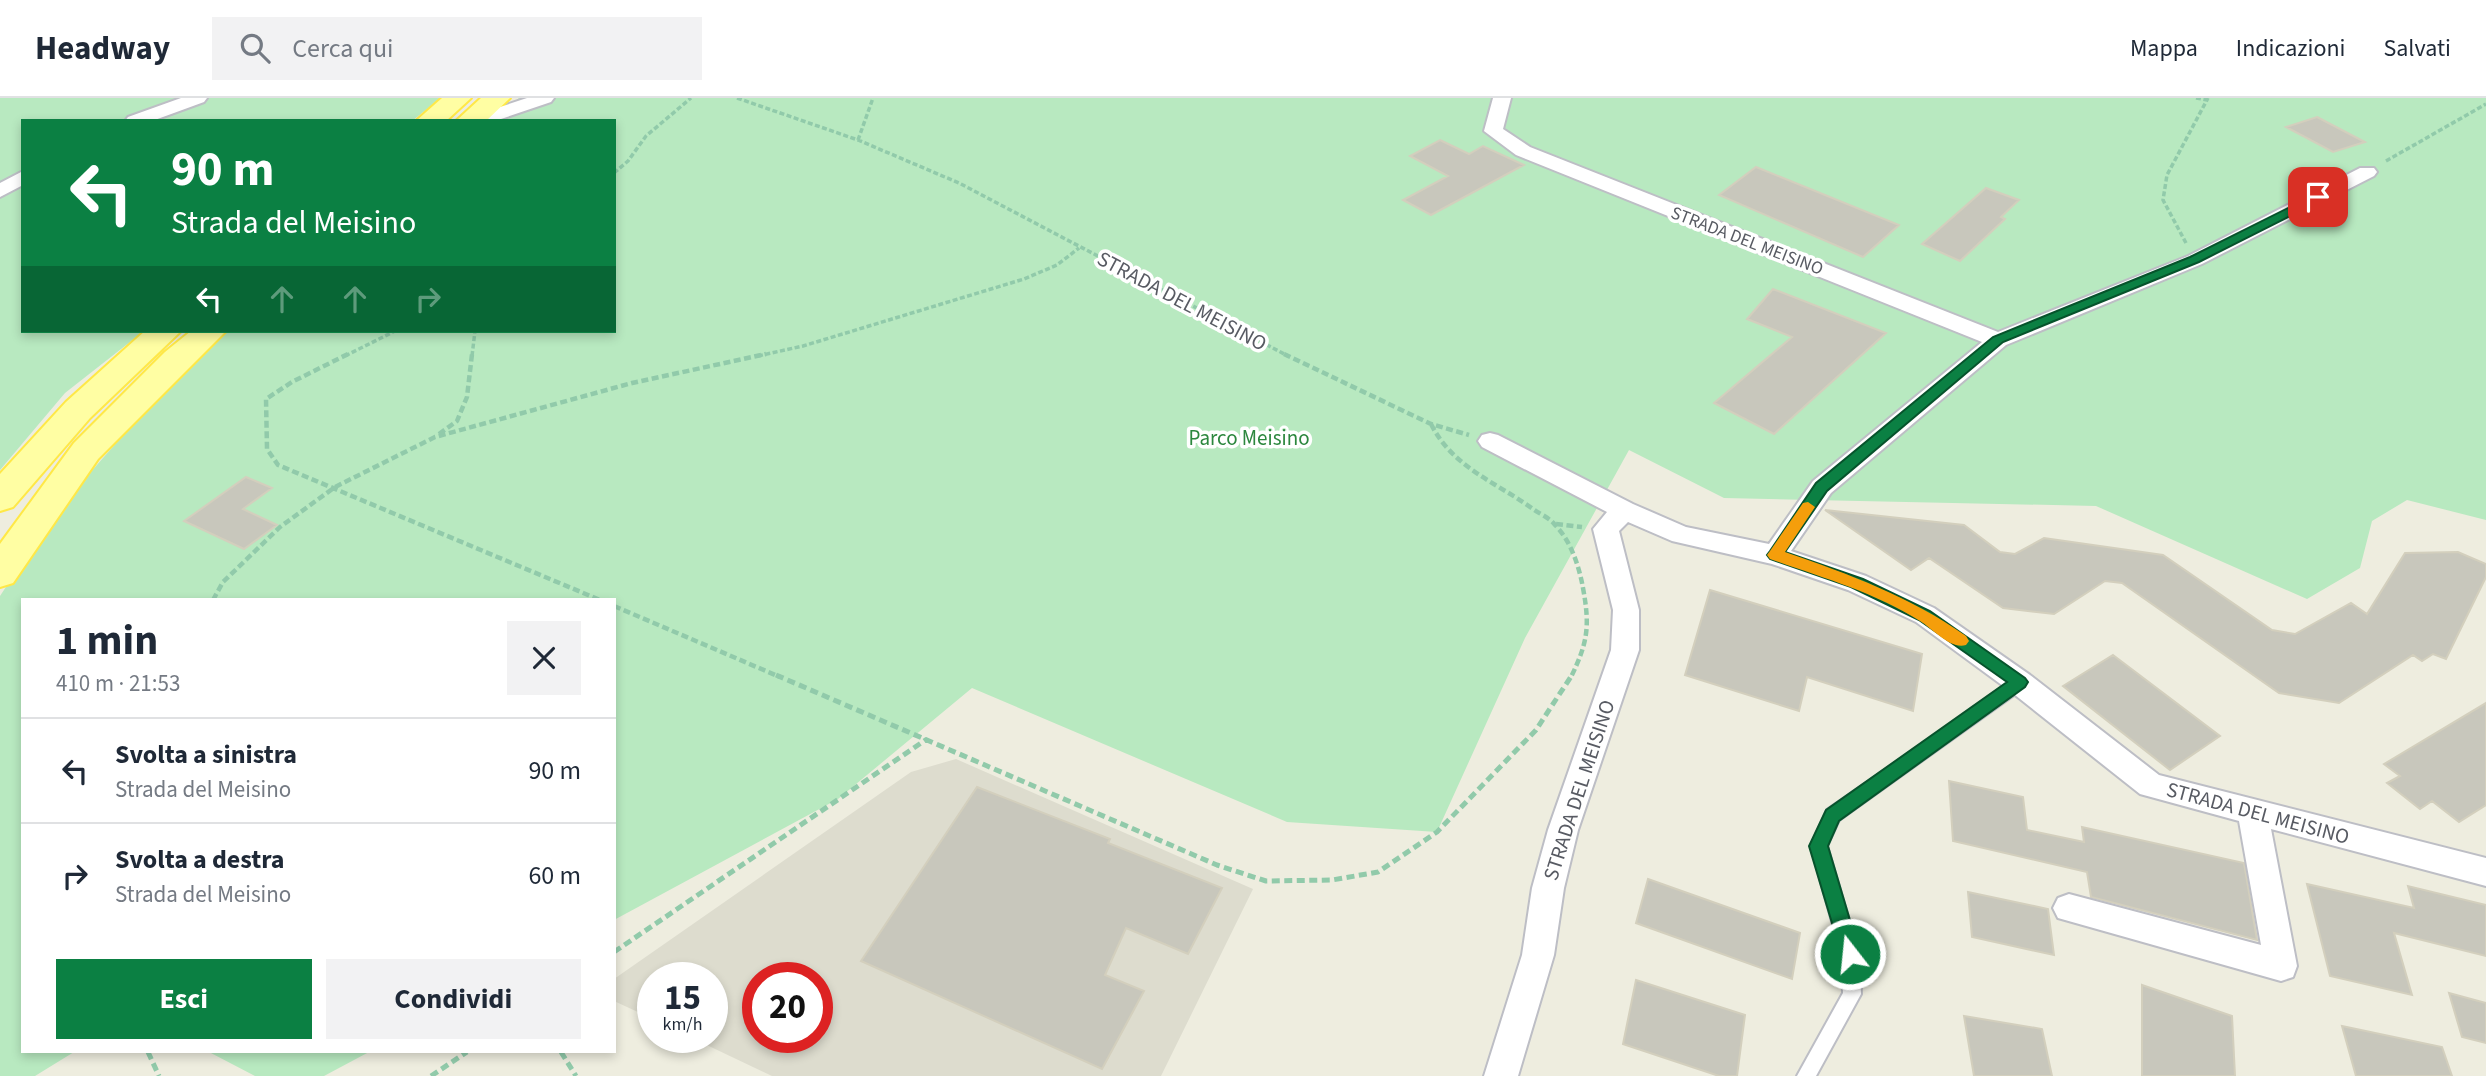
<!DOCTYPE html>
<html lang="it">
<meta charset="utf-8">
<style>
body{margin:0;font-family:"Source Sans 3",sans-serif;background:#f2f2f3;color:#1f2937;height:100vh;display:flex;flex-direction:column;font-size:26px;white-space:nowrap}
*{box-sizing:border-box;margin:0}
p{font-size:23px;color:#747a83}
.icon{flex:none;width:38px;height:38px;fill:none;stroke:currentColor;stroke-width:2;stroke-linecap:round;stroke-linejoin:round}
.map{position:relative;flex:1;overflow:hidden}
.sheet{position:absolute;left:21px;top:500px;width:595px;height:455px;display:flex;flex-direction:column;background:#fff;border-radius:0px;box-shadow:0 4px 10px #0003}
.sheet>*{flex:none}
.hud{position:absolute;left:21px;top:21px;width:595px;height:214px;border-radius:0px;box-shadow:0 4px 10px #0003;background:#0b8043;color:#fff;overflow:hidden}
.speed{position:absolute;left:637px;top:864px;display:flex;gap:14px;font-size:35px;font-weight:700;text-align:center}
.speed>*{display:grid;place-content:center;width:91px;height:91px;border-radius:50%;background:#fff;box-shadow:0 4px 10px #0003;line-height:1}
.speed small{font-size:18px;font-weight:400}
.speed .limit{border:10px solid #d22;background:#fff;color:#111}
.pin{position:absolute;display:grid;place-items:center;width:60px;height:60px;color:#fff;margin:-30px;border-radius:14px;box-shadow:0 4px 10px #0006}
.me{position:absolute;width:77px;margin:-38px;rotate:344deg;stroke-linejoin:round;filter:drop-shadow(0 0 5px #0008)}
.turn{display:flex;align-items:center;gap:24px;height:147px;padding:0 35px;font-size:32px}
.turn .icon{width:91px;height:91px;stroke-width:2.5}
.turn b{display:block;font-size:49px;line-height:60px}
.lanes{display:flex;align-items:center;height:66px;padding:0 35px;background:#0003;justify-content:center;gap:35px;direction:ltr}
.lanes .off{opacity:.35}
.round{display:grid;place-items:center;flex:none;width:74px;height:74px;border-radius:0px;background:#f2f2f3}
.overview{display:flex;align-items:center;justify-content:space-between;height:119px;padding:0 35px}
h1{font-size:42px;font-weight:700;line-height:52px}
.button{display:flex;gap:14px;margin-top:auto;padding:14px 35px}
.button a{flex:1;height:80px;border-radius:0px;background:#0b8043;color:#fff;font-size:28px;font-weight:700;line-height:80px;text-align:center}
.button a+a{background:#f2f2f3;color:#1f2937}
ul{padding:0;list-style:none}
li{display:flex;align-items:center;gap:21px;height:105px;padding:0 35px;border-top:2px solid #e0e1e3}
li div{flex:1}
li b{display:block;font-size:26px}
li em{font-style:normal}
header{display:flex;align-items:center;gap:42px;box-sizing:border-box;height:98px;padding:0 35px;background:#fff;border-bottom:2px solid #e0e1e3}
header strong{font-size:33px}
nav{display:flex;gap:38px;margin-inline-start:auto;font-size:24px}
.search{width:490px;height:63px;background:#f2f2f3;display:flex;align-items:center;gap:18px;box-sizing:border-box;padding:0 24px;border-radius:0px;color:#747a83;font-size:26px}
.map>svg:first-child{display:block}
</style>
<header>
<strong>Headway</strong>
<div class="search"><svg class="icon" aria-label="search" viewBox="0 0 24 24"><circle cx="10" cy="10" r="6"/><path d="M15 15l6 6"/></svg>Cerca qui</div>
<nav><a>Mappa</a><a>Indicazioni</a><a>Salvati</a></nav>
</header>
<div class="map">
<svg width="2486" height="978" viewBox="0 0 2486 978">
<rect width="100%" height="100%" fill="#eeeddf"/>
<path fill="#dddcce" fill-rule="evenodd" d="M956 661 1253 791 1161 978H772L692 940H712V880H653V921L614 903V881L911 674ZM758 880H817V940H758Z"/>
<path fill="#b8e9c0" d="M0 0H441L412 23H23V233H144L65 295 0 372Z
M519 0H2486V422L2407 402 2372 423 2360 470 2307 501 2096 408 1724 400 1629 352 1525 540 1437 734 1287 724 972 590 838 701 614 822V502H23V954H74L35 978H0V498L54 416 194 256 224 233H614V23H490Z
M209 954H369L324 978H255Z"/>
<path fill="#c8c7bc" stroke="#d3cfbd" stroke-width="2" d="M2317 19 2365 44 2333 54 2286 29Z
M1440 42 1469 56 1483 48 1524 67 1431 117 1403 102 1448 78 1410 58Z
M1756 69 1899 127 1863 159 1719 97Z
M1986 90 2019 102 2001 119 2005 121 1960 163 1922 146Z
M1773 191 1886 235 1774 336 1714 305 1792 239 1747 221Z
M246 379 272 390 243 411 277 427 244 451 184 423Z
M1825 412 1964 427 2000 454 2015 456 2044 440 2163 457 2272 532 2295 536 2351 505 2367 516 2405 455 2458 454 2486 466V479L2446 561 2433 556 2422 563 2413 557 2339 605 2279 595 2122 485 2105 483 2054 516 2003 510 1929 460 1911 472Z
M1710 492 1922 556 1913 613 1807 579 1799 613 1685 577Z
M2113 557 2220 638 2170 672 2063 588Z
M2486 605V707L2459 724 2432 703 2420 711 2387 685 2400 678 2384 666Z
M1949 683 2023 699 2027 732 2084 744 2082 729 2244 765 2257 842 2091 799 2087 774 1953 743Z
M977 689 1110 741 1108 745 1222 790 1188 856 1126 830 1105 877 1144 893 1102 971 861 863Z
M1648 781 1800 835 1792 881 1636 825Z
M2307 786 2414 810 2408 788 2486 807V858L2394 835 2412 897 2330 878Z
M1968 794 2048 811 2054 857 1972 839Z
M1636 882 1745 917 1737 978H1719L1623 946Z
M2142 887 2232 918 2235 978H2142Z
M2449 895 2486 905V945L2462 939Z
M1964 918 2042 931 2052 978H1974Z
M2342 928 2442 949 2452 978H2356Z"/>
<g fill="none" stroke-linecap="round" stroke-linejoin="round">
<defs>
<path id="service" d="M2020 579 2025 581 2027 585 2025 589 1839 722 1827 748 1859 856 1861 896 1816 978H1797L1843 895 1841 856 1811 748 1827 712Z"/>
<path id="minor" d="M181 0H207L204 4 152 23H125L128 19Z
M527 0H554L551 4 495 23H467L470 19Z
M1493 0H1511L1503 31 1530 49 1998 234 2188 158 2360 70H2374L2377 74 2374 78 2202 166 2006 247 1831 395 1791 453 1866 478 1934 510 2030 577 2159 677 2486 760V788L2271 731 2297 868 2293 879 2281 883 2058 820 2053 810 2058 800 2069 796 2261 847 2239 723 2140 696 2010 593 1916 524 1848 492 1772 466 1672 443 1628 424 1619 433 1639 512V552L1578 732 1564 790 1554 857 1518 978H1484L1522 857 1532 790 1548 732 1611 552 1613 512 1593 431 1607 414 1482 349 1478 343 1482 337 1490 335 1498 337 1633 406 1686 429 1769 446 1813 383 1982 244 1516 57 1484 33Z
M23 73V87L0 99V85Z"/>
<path id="primary" d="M442 0H471L446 23H416Z
M481 0H510L486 23H456Z
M145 233H181L90 320 13 409 0 413V376L66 304Z
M191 233H226L98 361 13 485 0 489V446L74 345 165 254Z"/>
</defs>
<use href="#service" stroke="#bdbec5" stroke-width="4"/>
<use href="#minor" stroke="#bdbec5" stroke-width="4"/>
<use href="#primary" stroke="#ffe847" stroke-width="4"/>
<path stroke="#91caaa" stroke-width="3.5" stroke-dasharray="5 2.5" stroke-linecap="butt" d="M737 0 858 42 959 85 1288 258
M2196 0 2207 2
M858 42 873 0
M2386 63 2486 6
M614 75 628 63 646 38 691 0
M2186 145 2163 102 2167 77 2208 0
M345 258 395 233
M472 258 475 233
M758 258 803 248 1024 181 1057 167 1079 150"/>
<path stroke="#91caaa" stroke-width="4.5" stroke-dasharray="7 3.5" stroke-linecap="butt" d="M348 256 292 284 266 301 267 351 278 367 600 502
M1284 256 1431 326 1469 337
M1431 326C1453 370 1496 384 1533 411 1540 416 1550 420 1555 427 1571 443 1579 468 1583 490 1590 528 1588 544 1571 579
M439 336 457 323 467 299 472 256
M1556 426 1582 429
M213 502 223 484 280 429 335 389 435 339 632 285 766 256
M614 508 780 579"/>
<path stroke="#91caaa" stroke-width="5" stroke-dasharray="8 4.5" stroke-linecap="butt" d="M776 577 1217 767 1266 783 1332 782 1378 774 1437 734 1536 632 1572 577
M614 854 927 641
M148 954 159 978
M561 954 576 978
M431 978 467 954"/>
<use href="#service" fill="#fff" fill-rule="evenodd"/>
<use href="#minor" fill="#fff" fill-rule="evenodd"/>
<use href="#primary" fill="#fffea3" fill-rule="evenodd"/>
</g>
<path fill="#0b8043" stroke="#07532c" stroke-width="2" d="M2318 95 2323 99 2322 102 2199 164 2003 244 1827 393 1785 454 1863 481 1930 513 2025 580 2028 584 2025 589 1839 723 1828 748 1860 856 1857 862 1850 865 1843 862 1809 748 1826 712 2007 584 1919 522 1851 489 1770 461 1767 457 1770 453 1816 385 1993 239 2190 159Z"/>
<path fill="#f59e0b" d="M1808 404 1815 409 1785 454C1851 477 1909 498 1966 538L1969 543 1966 547C1951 552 1933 531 1920 523 1874 494 1820 479 1770 461L1767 457 1770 453 1803 405Z"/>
<g text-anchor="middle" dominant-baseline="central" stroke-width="7" stroke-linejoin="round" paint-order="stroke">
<g font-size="18" fill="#585b63" stroke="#fff">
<text transform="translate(1747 143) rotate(21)">STRADA DEL MEISINO</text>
</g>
<g font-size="21" fill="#585b63" stroke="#fff">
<text transform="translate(1182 203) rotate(28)">STRADA DEL MEISINO</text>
<text transform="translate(1579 692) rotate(-72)">STRADA DEL MEISINO</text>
<text transform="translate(2258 715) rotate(15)">STRADA DEL MEISINO</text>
</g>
<g font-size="21" fill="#2c873e" stroke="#fff">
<text x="1249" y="340">Parco Meisino</text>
</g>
</g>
</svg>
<div class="speed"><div>15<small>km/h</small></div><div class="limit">20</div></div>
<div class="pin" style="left:2318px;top:99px;background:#d93025"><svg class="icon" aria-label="arrive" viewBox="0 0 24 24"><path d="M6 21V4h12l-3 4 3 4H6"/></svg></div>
<svg class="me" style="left:1850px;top:856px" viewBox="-20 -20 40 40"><circle r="17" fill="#0b8043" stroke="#fff" stroke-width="3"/><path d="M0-11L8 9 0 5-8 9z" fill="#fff"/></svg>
<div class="hud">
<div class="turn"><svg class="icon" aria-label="left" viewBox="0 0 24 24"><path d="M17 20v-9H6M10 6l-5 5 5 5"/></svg><div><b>90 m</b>Strada del Meisino</div></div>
<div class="lanes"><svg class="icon" aria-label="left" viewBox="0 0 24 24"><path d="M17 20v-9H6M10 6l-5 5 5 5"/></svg><svg class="icon off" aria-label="ahead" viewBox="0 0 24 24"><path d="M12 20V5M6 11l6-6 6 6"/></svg><svg class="icon off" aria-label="ahead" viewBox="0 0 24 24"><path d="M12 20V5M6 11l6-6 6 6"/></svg><svg class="icon off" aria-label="right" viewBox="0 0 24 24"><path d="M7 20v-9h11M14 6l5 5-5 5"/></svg></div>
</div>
<section class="sheet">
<div class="overview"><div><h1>1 min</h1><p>410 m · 21:53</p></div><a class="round"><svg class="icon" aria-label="close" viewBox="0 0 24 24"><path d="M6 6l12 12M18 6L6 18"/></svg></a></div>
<ul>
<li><svg class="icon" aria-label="left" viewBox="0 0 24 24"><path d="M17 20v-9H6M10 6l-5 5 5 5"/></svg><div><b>Svolta a sinistra</b><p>Strada del Meisino</p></div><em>90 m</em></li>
<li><svg class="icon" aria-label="right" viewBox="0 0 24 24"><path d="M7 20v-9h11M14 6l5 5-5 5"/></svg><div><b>Svolta a destra</b><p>Strada del Meisino</p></div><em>60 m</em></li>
</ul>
<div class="button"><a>Esci</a><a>Condividi</a></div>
</section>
</div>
